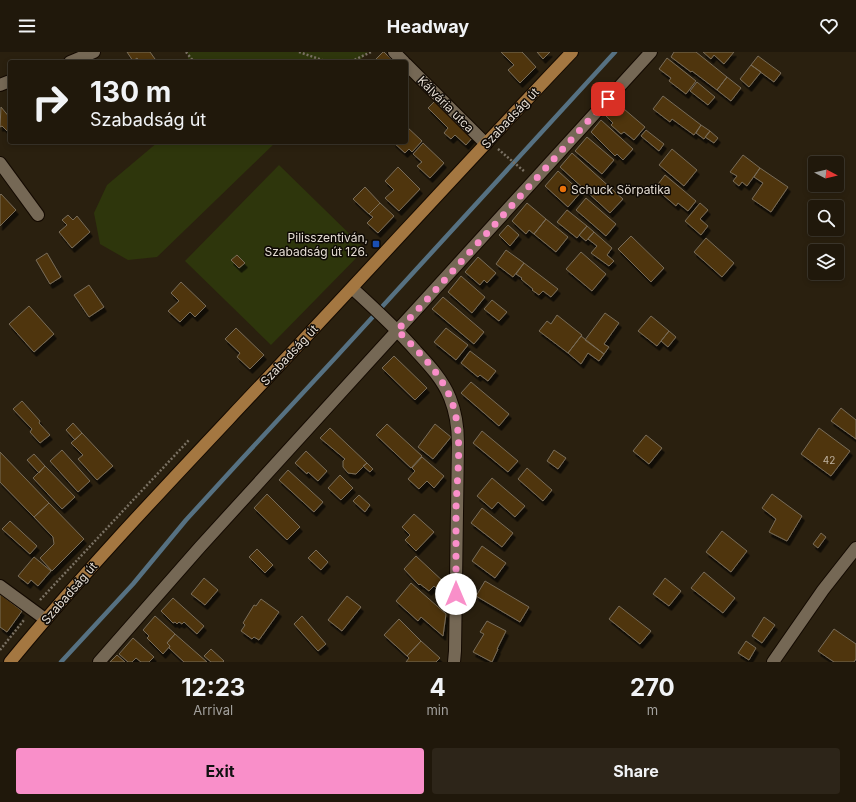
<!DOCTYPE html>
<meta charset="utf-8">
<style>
body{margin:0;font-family:Inter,sans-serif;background:#2d2519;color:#f1f3f6;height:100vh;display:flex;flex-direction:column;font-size:15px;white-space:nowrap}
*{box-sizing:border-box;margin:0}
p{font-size:13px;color:#a2a09d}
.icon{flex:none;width:22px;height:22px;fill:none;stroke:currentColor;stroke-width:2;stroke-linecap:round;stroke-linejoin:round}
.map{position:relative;height:610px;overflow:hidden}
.drawer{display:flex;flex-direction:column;background:#20180b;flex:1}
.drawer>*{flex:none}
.guide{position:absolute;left:8px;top:8px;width:400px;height:84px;border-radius:4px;box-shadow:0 2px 6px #0003,0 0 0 1px #3d372c;background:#20180b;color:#f1f3f6;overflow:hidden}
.needle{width:26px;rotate:97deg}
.tools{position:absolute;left:808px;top:104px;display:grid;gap:8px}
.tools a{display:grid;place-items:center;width:36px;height:36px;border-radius:4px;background:#20180b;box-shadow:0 2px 6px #0003,0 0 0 1px #3d372c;font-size:20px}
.pin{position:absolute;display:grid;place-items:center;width:34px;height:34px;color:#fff;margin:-17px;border-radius:8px;box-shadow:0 2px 6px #0006}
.me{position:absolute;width:44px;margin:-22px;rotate:0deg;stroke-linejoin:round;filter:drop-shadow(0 0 3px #0008)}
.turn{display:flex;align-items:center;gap:14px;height:84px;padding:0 16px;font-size:18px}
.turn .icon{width:52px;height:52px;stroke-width:2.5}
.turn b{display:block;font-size:28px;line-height:34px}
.eta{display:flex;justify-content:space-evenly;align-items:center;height:68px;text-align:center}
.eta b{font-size:24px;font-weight:700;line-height:28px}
.cta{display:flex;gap:8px;margin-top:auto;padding:8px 16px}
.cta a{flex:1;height:46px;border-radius:4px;background:#f98fc9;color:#111;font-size:16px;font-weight:700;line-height:46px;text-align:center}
.cta a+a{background:#2d2519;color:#f1f3f6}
header{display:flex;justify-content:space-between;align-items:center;height:52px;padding:0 16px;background:#20180b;font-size:18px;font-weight:700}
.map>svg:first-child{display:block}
</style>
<header><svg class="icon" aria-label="menu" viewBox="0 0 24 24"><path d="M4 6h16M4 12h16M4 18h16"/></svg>Headway<svg class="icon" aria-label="heart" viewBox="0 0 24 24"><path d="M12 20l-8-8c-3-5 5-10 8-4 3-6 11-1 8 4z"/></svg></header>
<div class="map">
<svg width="856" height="610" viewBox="0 0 856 610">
<defs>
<filter id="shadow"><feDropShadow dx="2.5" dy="4.5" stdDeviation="0" flood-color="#0009"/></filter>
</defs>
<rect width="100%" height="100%" fill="#2a200f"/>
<path fill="#2e360c" d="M188 0H368L358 10H188Z
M158 90H276L157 205 128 208 100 192 94 161 107 133Z
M279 113 365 197 271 293 185 209Z"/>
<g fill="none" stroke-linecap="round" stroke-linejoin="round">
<path stroke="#567182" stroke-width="4.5" d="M61 610 133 532 186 468 239 410 337 304 615 0"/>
</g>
<path fill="#4f360b" stroke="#796c59" filter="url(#shadow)" d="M127 0H150L155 7 150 10H140L137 6 133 9Z
M383 0H384L394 10H375L374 9Z
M501 0H522L536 15 520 31 508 18 514 13Z
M537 0H550L543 7Z
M674 0H696L727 25 717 38 692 19 691 20 671 5Z
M703 0H734L724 12 714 3 711 7Z
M758 4 781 21 774 30 751 13Z
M667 6 696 29 686 42 669 29 671 26 659 17Z
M751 13 761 20 749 35 740 27Z
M727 25 741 36 731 49 717 38Z
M697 30 715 45 708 53 690 39Z
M663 44 701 73 694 83 672 67 670 70 653 57Z
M436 48 473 85 466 93 455 83 451 87 444 81 448 76 428 56Z
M617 51 645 75 634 88 624 80 621 82 611 73 613 71 606 64Z
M1 55 10 66V78L8 80 2 74 0 75Z
M601 68 633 97 623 108 617 102 615 104 591 80Z
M701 73 710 79 704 87 696 81Z
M406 74 422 89 412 100 409 97 405 101 393 90H406Z
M646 78 664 92 659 99 641 84Z
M710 79 718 86 714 91 705 85Z
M587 85 614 108 602 122 575 99Z
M423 91 444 111 430 126 417 114 422 110 413 102Z
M672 97 697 118 684 134 659 113Z
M572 101 623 147 610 161 560 115Z
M743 103 760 116 747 134 742 130 739 134 733 129 737 124 730 120Z
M398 115 420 137 399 159 385 146 394 138 385 129Z
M760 116 788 135 771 160 752 147 763 131 754 125Z
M558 119 581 140 568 155 545 134Z
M665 123 696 149 688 159 678 151 676 154 655 136Z
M365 135 380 151 369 162 353 147Z
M1 142 16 158 0 174V143Z
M586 146 616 172 606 184 576 158Z
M380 151 394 164 378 181 367 171 373 165 369 162Z
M527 151 546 167 534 182 529 178 526 182 512 169Z
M700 151 708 158 700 167 708 174 701 183 685 169Z
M567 158 587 174 577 186 557 170Z
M68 163 73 168 77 164 90 180 72 196 59 180 67 173 62 168Z
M546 167 568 185 556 200 534 182Z
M508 173 519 183 510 194 499 183Z
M587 174 594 180 586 189 579 183Z
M594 180 612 196 607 203 614 209 609 214 591 201 597 194 588 187Z
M631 184 664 216 651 230 618 197Z
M706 186 734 211 722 225 694 200Z
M506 198 524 211 513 225 496 212Z
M581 200 606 222 592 239 566 217Z
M47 201 61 225 50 232 36 208Z
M237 203 245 211 239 216 231 208Z
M478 205 496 221 487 231 484 228 480 233 465 220Z
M524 211 558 237 551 245 543 239 539 243 532 238 533 237 521 227 522 226 516 222Z
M461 224 485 245 472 261 448 240Z
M181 230 206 254 195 265 190 260 180 270 168 259 179 249 171 241Z
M89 233 104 255 89 265 74 243Z
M443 245 484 280 474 292 432 257Z
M492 248 507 260 499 269 484 257Z
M29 254 54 282 34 300 9 272Z
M605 261 619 271 604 292 609 295 604 302 585 288Z
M557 263 582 283 568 301 539 279 547 269 551 272Z
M651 264 669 279 657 294 638 279Z
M236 276 264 303 250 317 237 305 240 301 225 287Z
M446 276 468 293 456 308 434 290Z
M669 279 676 285 668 295 661 289Z
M581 284 604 302 599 309 588 301 581 312 568 301Z
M470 299 496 319 488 329 480 323 478 325 461 311Z
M394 304 427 336 415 348 382 316Z
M471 330 509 362 499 374 461 341Z
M22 349 40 369 39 371 50 383 40 391 30 380 32 377 13 357Z
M841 356 856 368V387L831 369Z
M73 371 82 381 75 388 66 378Z
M387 372 422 404 411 416 376 383Z
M435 372 451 385 433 407 418 395Z
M330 376 367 411 356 422 348 421 343 415V409L345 407 320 386Z
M819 376 850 399 831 424 801 402Z
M482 379 518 409 508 420 473 391Z
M82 381 113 414 97 428 78 407 83 403 71 391Z
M646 383 662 396 649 412 633 399Z
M62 398 90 429 78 440 50 409Z
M554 398 566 406 558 417 547 409Z
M306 399 327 419 318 429 308 420 307 422 295 411Z
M0 400 49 451 34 465 0 430Z
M34 402 45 414 39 421 27 408Z
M422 405 444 424 434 436 427 429 419 437 408 427 415 419 412 416Z
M367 411 373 417 370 420 363 414Z
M45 414 75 445 62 457 33 426Z
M527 416 552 438 543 449 518 427Z
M288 418 323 450 314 460 279 428Z
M340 423 353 436 341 448 328 436Z
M492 426 525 454 515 465 498 450 492 457 477 444Z
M267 442 300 475 287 488 254 456Z
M772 442 802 464 787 489 769 480 776 467 762 456Z
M359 443 370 453 365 460 353 449Z
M49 451 84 487 52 519 40 506 54 492 53 485 34 465Z
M482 456 513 481 502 495 471 471Z
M414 462 434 480 416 499 405 488 410 483 402 475Z
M10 469 37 494 30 502 2 477Z
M722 479 747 499 731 520 706 500Z
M821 481 826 485 818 496 813 492Z
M482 494 506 511 495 526 472 509Z
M257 497 273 513 265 521 249 505Z
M316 498 328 510 321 518 308 506Z
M416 504 446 532 439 539 434 534 429 539 420 532 419 533 404 517Z
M34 505 51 519 38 534 31 528 28 532 18 524Z
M704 520 735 546 723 561 691 536Z
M204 526 218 538 205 553 191 542Z
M665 526 681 539 669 554 653 542Z
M485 529 529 555 520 570 476 544Z
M411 531 446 562 443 584 421 565 418 569 396 549Z
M0 542 22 559 7 580 0 575Z
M347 544 361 555 342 579 328 568Z
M173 546 204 574 197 582 184 570 182 572 179 570 177 572 175 570 173 571 161 559Z
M261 547 279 560 259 588 254 585 252 587 241 579 245 573 243 571 254 553 256 554Z
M619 554 651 579 640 592 609 567Z
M155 564 175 582 167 591 170 594 163 602 147 586 149 584 143 578Z
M302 564 326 592 318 599 294 572Z
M764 565 775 573 762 591 752 584Z
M399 567 421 589 407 604 384 583Z
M487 569 506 579 497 597H498L492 610 473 600 484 582 480 580Z
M834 577 856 592V607L854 610H834L818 599Z
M175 582 207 610H184L169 596 170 594 167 591Z
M133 586 154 605 149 610H141L136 606 132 610H128L119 602Z
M421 589 440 606 436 610H406L409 606 407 604Z
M746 589 756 596 749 608 738 601Z
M211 597 224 609 223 610H211L204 604Z
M117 603 125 610H110Z"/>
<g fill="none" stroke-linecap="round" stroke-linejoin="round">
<defs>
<path id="minor" d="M394 0 404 10
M70 10 94 0
M406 12 486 92
M0 33 10 29
M0 111 38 163
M352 236C374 256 396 276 416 299 429 313 443 328 450 346 456 361 458 375 458 391L455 599 454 610
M0 534 45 567
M99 610 200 495 651 0
M773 610 823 538 856 496"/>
<path id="major" d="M10 610C93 509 184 415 273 320 373 214 471 106 572 0"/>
</defs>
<use href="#minor" stroke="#130900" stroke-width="14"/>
<use href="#major" stroke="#130900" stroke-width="14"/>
<path stroke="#7a7163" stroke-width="2.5" stroke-dasharray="2 2" stroke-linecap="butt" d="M186 0 194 10
M299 0 328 10
M347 10 352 9 371 0
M498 97 525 120
M40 548 189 388
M0 598 24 568"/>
<use href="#minor" stroke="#756855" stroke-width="12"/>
<use href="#major" stroke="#a47741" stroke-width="12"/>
</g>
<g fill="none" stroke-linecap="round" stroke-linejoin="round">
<path stroke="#f98fc9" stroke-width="7" stroke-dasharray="0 12.6" d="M456 542C456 514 456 485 456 457 457 421 464 378 450 345 439 319 417 298 397 278L413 263 608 47"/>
</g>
<circle fill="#e8710a" stroke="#0f0a05" stroke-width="1.5" cx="563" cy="137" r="4"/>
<rect fill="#1a4fb4" stroke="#0f0a05" stroke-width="1.5" x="372" y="188" width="8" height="8" rx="2"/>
<g text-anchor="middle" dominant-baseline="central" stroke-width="3" stroke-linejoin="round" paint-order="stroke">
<g font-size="10" fill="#bfb2a0">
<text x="829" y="408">42</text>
</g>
<g font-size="12" fill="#e4dcd2" stroke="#0f0a05">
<text transform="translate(446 52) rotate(45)">Kálvária utca</text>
<text transform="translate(510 66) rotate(-47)">Szabadság út</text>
<text transform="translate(289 303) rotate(-47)">Szabadság út</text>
<text transform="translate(69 541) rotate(-49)">Szabadság út</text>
</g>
<g font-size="12" fill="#e4dcd2" stroke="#0f0a05" text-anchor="start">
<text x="571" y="137">Schuck Sörpatika</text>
<text x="368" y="185" text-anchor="end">Pilisszentiván,<tspan x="368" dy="14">Szabadság út 126.</tspan></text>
</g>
</g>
</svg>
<div class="tools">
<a><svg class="needle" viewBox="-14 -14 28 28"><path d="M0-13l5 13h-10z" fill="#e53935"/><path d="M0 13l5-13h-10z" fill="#a2a09d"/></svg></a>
<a><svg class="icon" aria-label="search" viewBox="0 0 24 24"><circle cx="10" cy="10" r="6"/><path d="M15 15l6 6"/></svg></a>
<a><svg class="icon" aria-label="layers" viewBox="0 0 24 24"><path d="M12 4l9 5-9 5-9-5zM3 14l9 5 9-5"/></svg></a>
</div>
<div class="pin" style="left:608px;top:47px;background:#d93025"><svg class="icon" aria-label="arrive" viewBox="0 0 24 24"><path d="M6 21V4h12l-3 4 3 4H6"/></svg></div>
<svg class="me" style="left:456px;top:542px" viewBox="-20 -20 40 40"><circle r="19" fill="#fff"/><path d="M0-13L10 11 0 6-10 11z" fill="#f98fc9"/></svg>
<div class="guide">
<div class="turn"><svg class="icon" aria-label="right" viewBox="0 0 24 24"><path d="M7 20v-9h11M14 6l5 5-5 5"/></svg><div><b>130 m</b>Szabadság út</div></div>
</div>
</div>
<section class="drawer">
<div class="eta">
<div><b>12:23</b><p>Arrival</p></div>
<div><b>4</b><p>min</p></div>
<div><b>270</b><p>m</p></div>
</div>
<div class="cta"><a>Exit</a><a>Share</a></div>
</section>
